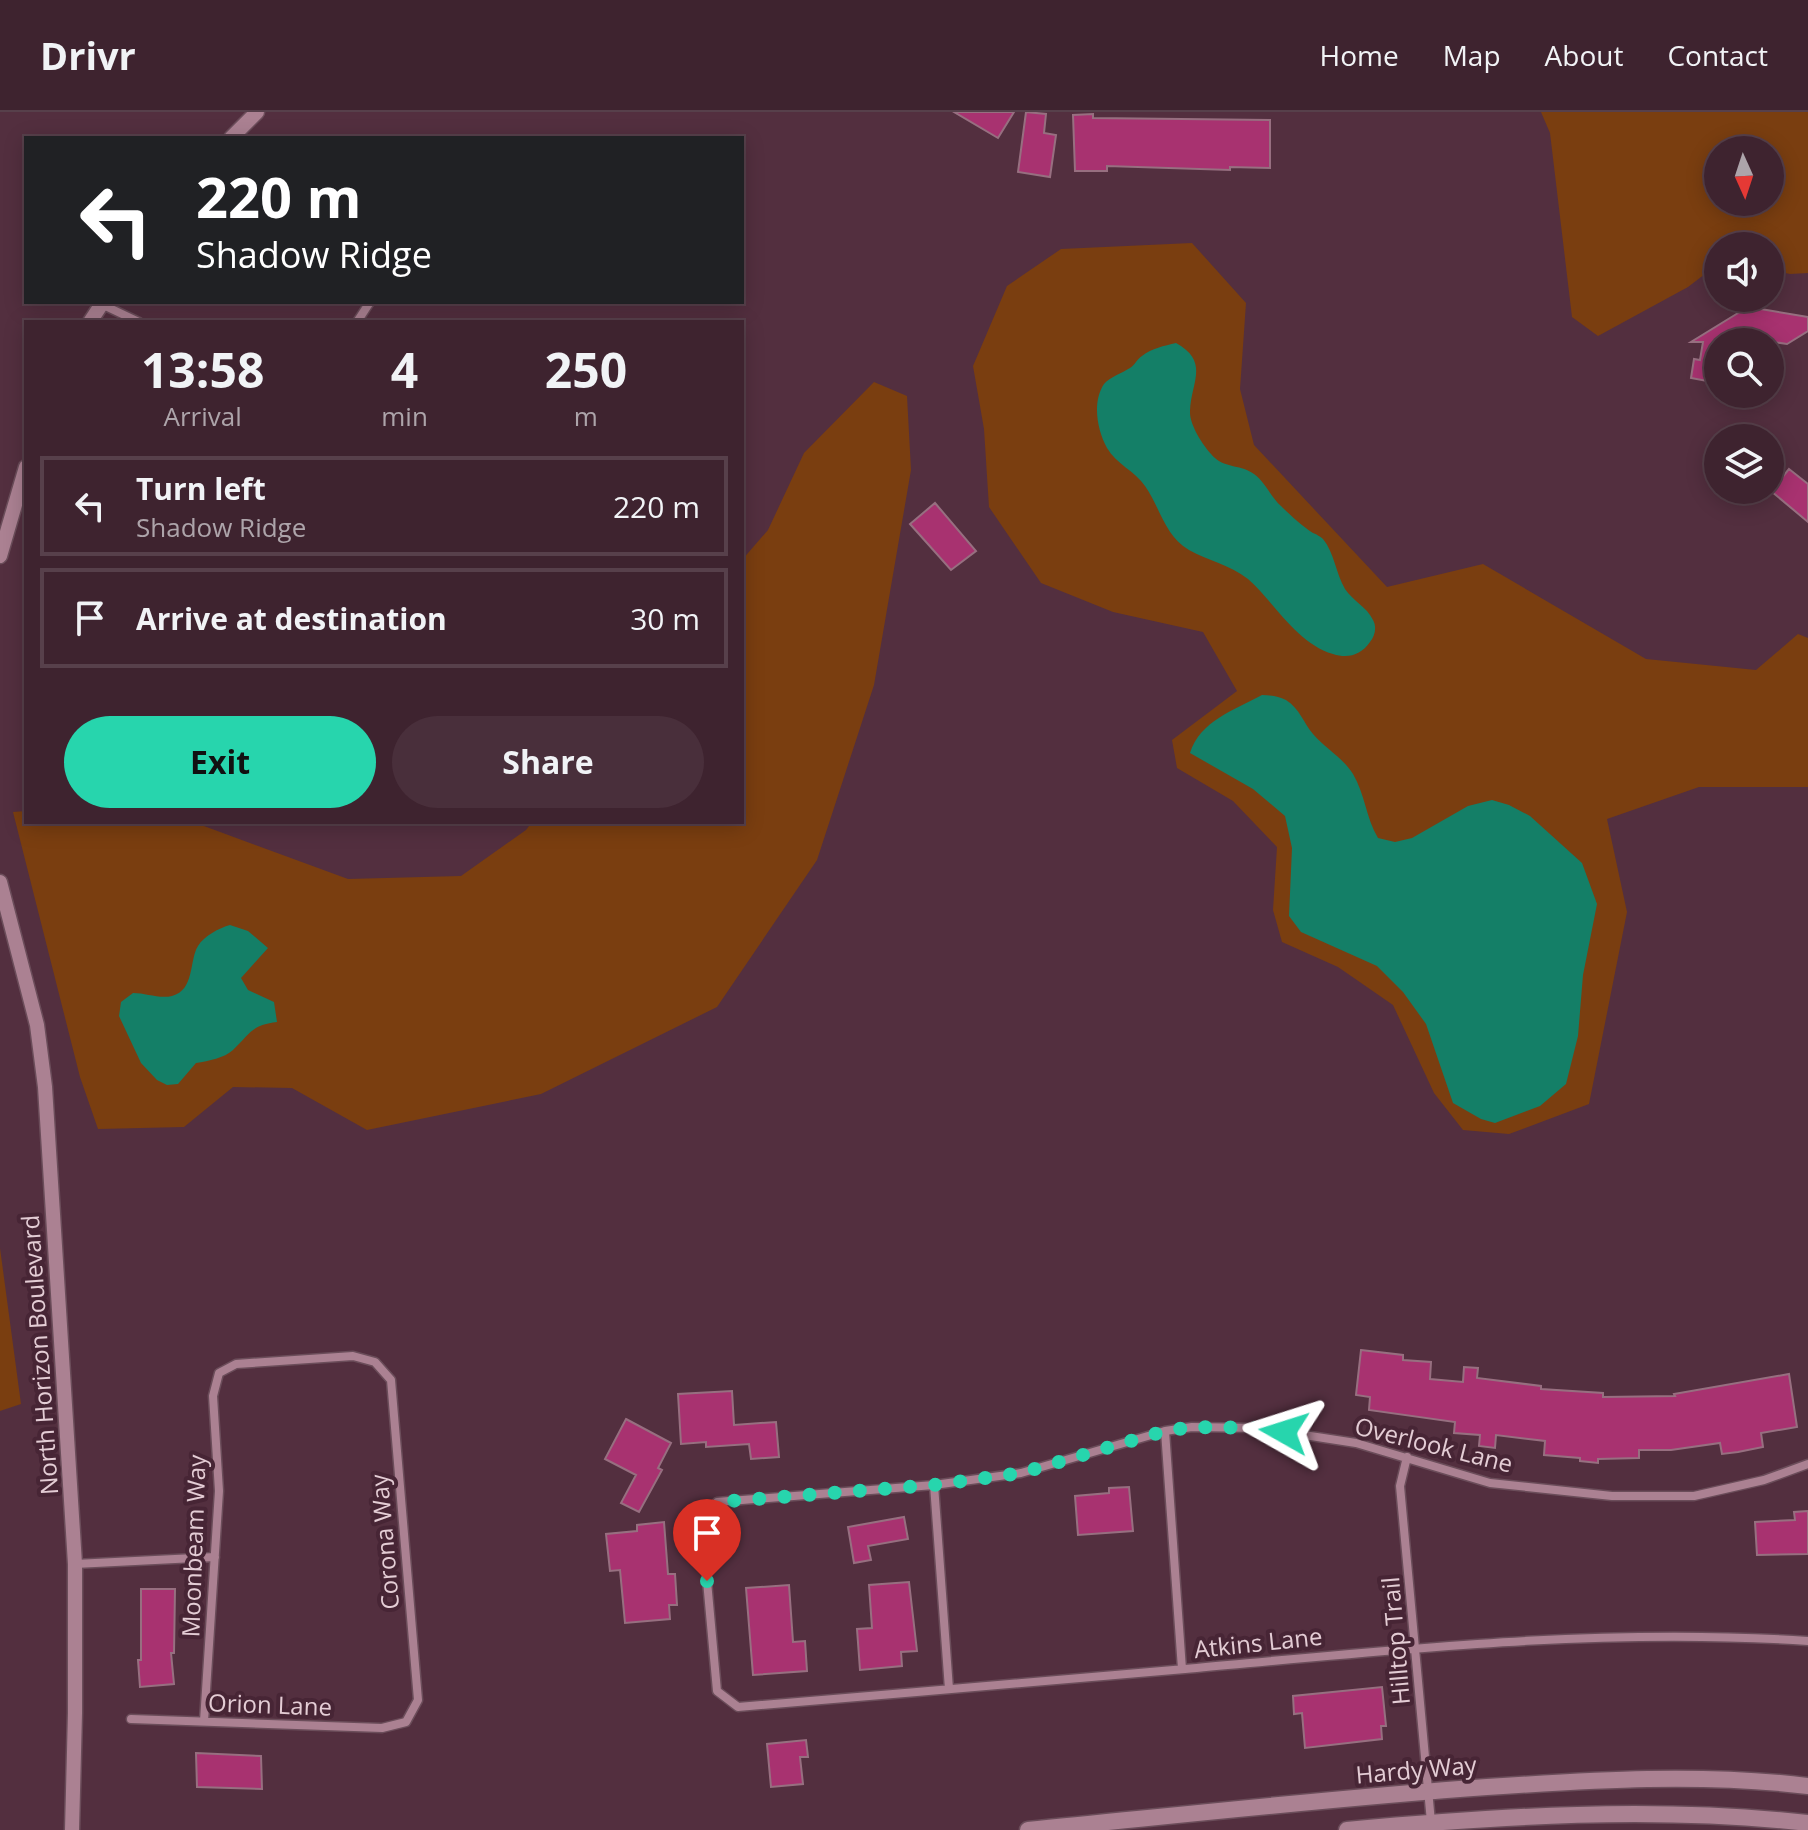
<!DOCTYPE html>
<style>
body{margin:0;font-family:"Open Sans",sans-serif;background:#492f3b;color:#f1f3f6;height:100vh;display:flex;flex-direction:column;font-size:30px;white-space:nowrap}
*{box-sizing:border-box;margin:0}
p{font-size:26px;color:#ada4aa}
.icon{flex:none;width:44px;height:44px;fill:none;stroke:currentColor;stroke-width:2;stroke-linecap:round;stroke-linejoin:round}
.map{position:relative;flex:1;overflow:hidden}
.details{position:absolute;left:24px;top:208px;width:720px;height:504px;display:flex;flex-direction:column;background:#3e232f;border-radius:0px;box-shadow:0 4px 20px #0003,0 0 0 2px #57404b}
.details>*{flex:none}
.hud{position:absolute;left:24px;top:24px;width:720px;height:168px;border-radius:0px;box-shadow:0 4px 20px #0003,0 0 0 2px #57404b;background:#202124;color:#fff;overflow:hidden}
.needle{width:52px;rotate:177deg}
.controls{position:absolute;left:1704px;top:24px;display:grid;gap:16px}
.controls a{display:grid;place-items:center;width:80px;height:80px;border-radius:50%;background:#3e232f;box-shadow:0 4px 20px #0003,0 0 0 2px #57404b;font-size:40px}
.pin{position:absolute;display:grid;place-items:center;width:68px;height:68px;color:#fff;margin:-82px -34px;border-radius:50% 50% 50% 0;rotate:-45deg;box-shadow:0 0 8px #0007}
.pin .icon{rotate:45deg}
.me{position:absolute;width:88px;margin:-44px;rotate:276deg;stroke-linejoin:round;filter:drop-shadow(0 0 6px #0008)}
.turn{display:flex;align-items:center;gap:28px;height:168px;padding:0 40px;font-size:36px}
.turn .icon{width:104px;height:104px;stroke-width:2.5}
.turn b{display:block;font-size:56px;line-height:68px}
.eta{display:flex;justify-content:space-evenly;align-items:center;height:136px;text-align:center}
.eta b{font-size:48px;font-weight:700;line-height:56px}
.action{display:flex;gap:16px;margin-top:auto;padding:16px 40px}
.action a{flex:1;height:92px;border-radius:48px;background:#27d5ad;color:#111;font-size:32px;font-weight:700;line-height:92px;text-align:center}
.action a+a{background:#492f3b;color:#f1f3f6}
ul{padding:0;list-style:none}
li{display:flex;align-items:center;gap:24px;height:100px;margin:0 16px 12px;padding:0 24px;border:4px solid #57404b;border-radius:0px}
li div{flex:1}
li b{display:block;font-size:30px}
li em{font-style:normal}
header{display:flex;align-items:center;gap:48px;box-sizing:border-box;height:112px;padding:0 40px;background:#3e232f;border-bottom:2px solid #57404b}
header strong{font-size:38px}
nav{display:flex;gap:44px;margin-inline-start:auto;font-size:28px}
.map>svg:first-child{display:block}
</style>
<header>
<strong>Drivr</strong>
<nav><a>Home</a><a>Map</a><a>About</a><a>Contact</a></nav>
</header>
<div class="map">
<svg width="1808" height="1718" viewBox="0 0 1808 1718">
<rect width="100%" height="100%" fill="#532f3f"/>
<path fill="#7a3e10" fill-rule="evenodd" d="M1541 0H1808V161L1790 162 1770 158V134H1718V152L1688 175 1598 224 1572 205 1550 21ZM1718 38H1770V90H1718Z
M1192 131 1246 191 1240 277 1254 333 1387 475 1483 452 1646 547 1756 558 1798 522 1808 526V675H1699L1607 707 1627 800 1589 992 1509 1022 1463 1018 1434 981 1393 893 1338 855 1282 830 1273 798 1277 735 1233 689 1177 656 1172 628 1237 579 1203 520 1113 500 1041 471 989 395 984 317 973 254 1007 174 1061 137Z
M874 270 907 284 911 358 874 573 817 748 717 895 541 982 367 1018 292 976 233 975 184 1015 98 1017 80 965 13 700 26 699V710H193L348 767 461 764 526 718 532 710H742V448L768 418 804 341Z
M0 1136 21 1292 0 1299Z"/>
<path fill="#147f67" d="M1176 231C1210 250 1191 270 1190 299 1189 313 1205 337 1215 346 1226 356 1242 353 1254 362 1266 371 1270 384 1281 394 1290 403 1302 414 1313 421 1316 422 1321 425 1323 427 1334 440 1336 462 1345 477 1353 489 1367 495 1373 508 1377 515 1375 524 1370 530 1361 543 1348 547 1333 542 1296 531 1275 491 1248 467 1229 452 1208 449 1189 438 1164 423 1160 395 1145 374 1135 359 1116 352 1107 336 1097 318 1092 290 1104 272 1110 265 1122 261 1130 256 1135 253 1137 247 1142 244 1152 236 1164 234 1176 231Z
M1262 583C1270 583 1278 584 1286 588 1300 597 1303 610 1313 622 1325 636 1343 646 1353 662 1365 682 1366 706 1378 726L1395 730 1412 726 1468 694 1492 688 1509 693 1530 704 1582 751 1597 792 1583 863 1578 924 1566 972 1540 994 1495 1011 1481 1007 1453 991 1426 912 1403 880 1377 854 1301 820 1289 804 1292 736 1285 704 1253 677 1190 641C1200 609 1234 598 1262 583Z
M230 813 248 819 268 836 241 866 248 878 274 890 277 910C251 913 250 922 233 938 224 946 209 949 196 951L178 972 167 973 157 968 141 951 119 904 121 890 133 881C146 881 159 887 172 884 195 878 189 848 198 834 204 824 219 816 230 813Z"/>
<path fill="#a83270" stroke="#976f80" stroke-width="2" d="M954 0H1014L998 26Z
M1026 0 1046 2 1044 21 1056 23 1050 65 1018 60Z
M1093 2V6L1270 8V56L1230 55V58L1107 54V59H1075L1073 3Z
M1756 190 1761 197 1808 205V219L1787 232 1761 228 1760 230H1718V271L1691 266 1694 247 1700 248 1703 230H1691Z
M1789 357 1808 372V410L1771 379Z
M935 391 976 439 951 458 910 412Z
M1361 1238 1403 1243V1248L1431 1250 1430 1267 1463 1270 1464 1255 1478 1256 1477 1266 1541 1274V1277L1603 1281V1285L1675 1284 1674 1282 1789 1262 1797 1315 1761 1321 1763 1335 1738 1340 1722 1342 1720 1331 1671 1338H1639V1346L1598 1347V1351L1580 1349V1346L1544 1343 1545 1329 1496 1323 1495 1336 1479 1334 1480 1323 1454 1321 1455 1310 1369 1298 1370 1285 1356 1283Z
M732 1279 734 1313 776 1310 779 1345 751 1347 749 1332 706 1335V1330L681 1332 678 1282Z
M626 1307 671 1331 658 1356 662 1358 639 1400 621 1391 636 1363 605 1347Z
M1129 1375 1133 1419 1078 1423 1075 1384 1109 1381V1376Z
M1808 1399V1442L1757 1443 1755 1410 1795 1408 1794 1400Z
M904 1405 908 1427 868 1434 871 1448 854 1451 848 1415Z
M664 1410 668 1462H675L677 1493H669L670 1507 625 1511 620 1458 610 1459 606 1422 637 1419V1413Z
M909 1470 917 1539 901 1540 902 1554 860 1558 857 1517 872 1516 869 1473Z
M789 1473 793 1530 805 1529 807 1559 753 1563 746 1476Z
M141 1477H175L174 1541H171L174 1572 140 1575 138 1548H141Z
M1382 1575 1386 1614H1381L1382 1627 1305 1636 1302 1601 1294 1602 1293 1584Z
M806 1628 808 1645H800L803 1672 771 1675 767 1632Z
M196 1641 261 1644 262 1677 197 1675Z"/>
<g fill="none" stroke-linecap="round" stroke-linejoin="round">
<defs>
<path id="minor" d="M101 192 139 210
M357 210 370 190
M1165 1319 1182 1557
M1407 1345 1400 1374 1431 1710
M1808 1352 1764 1368 1694 1384H1612L1490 1371 1356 1331 1259 1316 1192 1315 1165 1319 1021 1361 934 1373 717 1390 702 1414 717 1579 738 1595C887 1582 1036 1571 1185 1557 1393 1538 1600 1515 1808 1529
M934 1373 949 1577
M75 1452 215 1445
M131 1607 382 1616 406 1610 418 1588 391 1268 375 1250 353 1244 236 1252 219 1261 213 1284 219 1379 204 1609"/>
<path id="tertiary" d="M231 26 257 0
M90 210 103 190
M0 444 26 355
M0 770 37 913 45 975 75 1452V1601L72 1718"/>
<path id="secondary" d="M1028 1718C1181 1703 1334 1686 1487 1675 1594 1668 1701 1661 1808 1674
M1347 1718C1499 1704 1656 1694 1808 1711"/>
</defs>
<use href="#minor" stroke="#6b4d5a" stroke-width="11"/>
<use href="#tertiary" stroke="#6b4d5a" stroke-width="17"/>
<use href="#secondary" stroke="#6b4d5a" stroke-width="19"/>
<use href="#minor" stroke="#ab8192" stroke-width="8"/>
<use href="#tertiary" stroke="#ab8192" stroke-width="14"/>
<use href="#secondary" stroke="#ab8192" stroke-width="16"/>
</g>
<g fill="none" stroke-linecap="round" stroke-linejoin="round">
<path stroke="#27d5ad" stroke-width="14" stroke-dasharray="0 25.2" d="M707 1469 702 1414 717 1390 934 1373 1021 1361 1165 1319 1192 1315 1259 1316 1284 1320"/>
</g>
<g text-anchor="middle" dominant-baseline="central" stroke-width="8" stroke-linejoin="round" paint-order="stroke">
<g font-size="24" fill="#e4cdd5" stroke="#472535">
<text transform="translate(39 1243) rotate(-94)">North Horizon Boulevard</text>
<text transform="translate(1434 1332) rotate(14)">Overlook Lane</text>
<text transform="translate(384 1430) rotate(-95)">Corona Way</text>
<text transform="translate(193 1434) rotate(-88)">Moonbeam Way</text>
<text transform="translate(1395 1529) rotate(-95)">Hilltop Trail</text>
<text transform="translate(1258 1530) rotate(-6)">Atkins Lane</text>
<text transform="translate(270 1592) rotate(2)">Orion Lane</text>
<text transform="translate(1416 1657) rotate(-5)">Hardy Way</text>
</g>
</g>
</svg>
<div class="controls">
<a><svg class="needle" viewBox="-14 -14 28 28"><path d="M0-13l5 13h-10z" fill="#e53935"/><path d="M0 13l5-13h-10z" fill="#ada4aa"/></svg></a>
<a><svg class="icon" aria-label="sound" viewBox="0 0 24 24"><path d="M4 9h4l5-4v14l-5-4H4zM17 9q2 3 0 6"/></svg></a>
<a><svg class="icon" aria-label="search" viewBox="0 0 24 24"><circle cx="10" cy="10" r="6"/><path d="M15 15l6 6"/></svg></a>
<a><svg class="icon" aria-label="layers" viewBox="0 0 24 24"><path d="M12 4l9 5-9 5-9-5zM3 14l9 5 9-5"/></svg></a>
</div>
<div class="pin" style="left:707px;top:1469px;background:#d93025"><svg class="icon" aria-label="arrive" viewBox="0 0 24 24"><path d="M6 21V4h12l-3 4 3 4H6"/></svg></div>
<svg class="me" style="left:1284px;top:1320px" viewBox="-20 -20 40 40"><path d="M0-17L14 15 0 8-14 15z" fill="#27d5ad" stroke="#fff" stroke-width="4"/></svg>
<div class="hud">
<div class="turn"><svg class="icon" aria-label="left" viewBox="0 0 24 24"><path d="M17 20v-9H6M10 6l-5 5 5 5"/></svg><div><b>220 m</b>Shadow Ridge</div></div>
</div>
<section class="details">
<div class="eta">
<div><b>13:58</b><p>Arrival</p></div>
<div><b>4</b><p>min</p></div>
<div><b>250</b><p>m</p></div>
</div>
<ul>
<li><svg class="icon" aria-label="left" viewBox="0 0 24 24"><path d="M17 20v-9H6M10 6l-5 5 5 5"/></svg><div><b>Turn left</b><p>Shadow Ridge</p></div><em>220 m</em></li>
<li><svg class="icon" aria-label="arrive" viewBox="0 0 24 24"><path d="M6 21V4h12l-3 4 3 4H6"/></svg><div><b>Arrive at destination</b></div><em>30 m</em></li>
</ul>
<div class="action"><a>Exit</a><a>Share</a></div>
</section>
</div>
